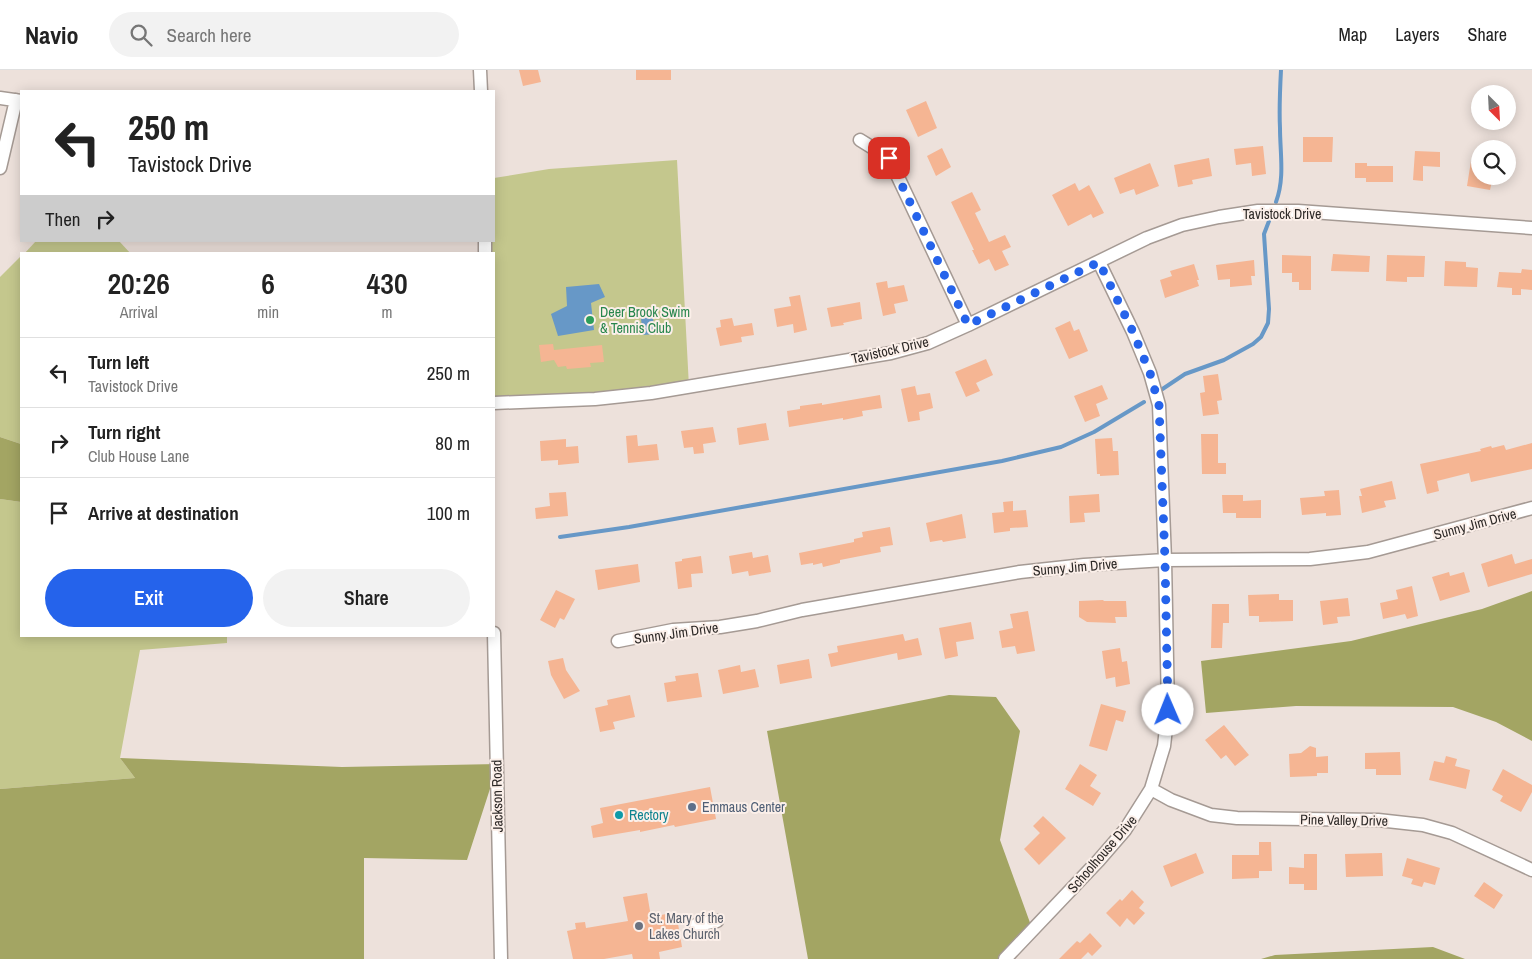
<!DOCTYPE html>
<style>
body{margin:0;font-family:"Archivo Narrow",sans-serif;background:#f2f2f2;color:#222;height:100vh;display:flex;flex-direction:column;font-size:19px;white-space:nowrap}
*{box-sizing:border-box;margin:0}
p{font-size:16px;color:#767676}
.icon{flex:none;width:28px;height:28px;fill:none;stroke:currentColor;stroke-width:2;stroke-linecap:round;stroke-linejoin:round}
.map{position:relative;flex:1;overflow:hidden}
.details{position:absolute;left:20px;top:182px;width:475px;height:385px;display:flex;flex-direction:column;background:#fff;border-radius:0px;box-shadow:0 2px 12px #0003}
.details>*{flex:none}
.hud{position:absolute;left:20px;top:20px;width:475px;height:152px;border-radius:0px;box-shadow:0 2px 12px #0003;background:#fff;color:#222;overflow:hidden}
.needle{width:32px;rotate:156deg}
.tools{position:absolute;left:1471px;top:15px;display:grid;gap:10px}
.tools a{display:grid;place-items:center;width:45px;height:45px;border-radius:50%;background:#fff;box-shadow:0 2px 12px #0003;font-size:25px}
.pin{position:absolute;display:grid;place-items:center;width:42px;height:42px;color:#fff;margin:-21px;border-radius:10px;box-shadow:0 2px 8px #0006}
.me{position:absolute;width:55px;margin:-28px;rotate:359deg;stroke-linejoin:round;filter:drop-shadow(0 0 4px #0008)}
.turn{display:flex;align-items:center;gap:18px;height:105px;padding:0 25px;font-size:22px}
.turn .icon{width:65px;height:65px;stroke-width:2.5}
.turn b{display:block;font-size:35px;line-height:42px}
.then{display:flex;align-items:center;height:48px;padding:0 25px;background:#0003;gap:10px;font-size:19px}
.eta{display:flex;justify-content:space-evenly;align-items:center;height:85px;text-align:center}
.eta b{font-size:30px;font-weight:600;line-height:35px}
.action{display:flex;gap:10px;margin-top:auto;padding:10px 25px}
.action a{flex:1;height:58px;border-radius:30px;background:#2563eb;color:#fff;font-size:20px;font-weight:600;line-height:58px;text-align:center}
.action a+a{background:#f2f2f2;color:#222}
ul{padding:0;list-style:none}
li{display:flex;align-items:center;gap:15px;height:70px;padding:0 25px;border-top:1px solid #e0e0e0}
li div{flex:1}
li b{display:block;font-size:19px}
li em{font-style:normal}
header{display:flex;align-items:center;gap:30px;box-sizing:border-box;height:70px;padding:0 25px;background:#fff;border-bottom:1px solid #e0e0e0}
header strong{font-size:24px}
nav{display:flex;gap:28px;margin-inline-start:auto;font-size:18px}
.search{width:350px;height:45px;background:#f2f2f2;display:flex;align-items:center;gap:12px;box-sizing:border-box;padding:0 18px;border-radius:28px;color:#767676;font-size:19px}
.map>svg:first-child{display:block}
</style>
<header>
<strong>Navio</strong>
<div class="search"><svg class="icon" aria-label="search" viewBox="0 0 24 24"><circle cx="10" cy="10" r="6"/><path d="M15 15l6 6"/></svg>Search here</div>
<nav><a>Map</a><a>Layers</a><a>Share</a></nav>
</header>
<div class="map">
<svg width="1532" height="889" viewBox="0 0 1532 889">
<rect width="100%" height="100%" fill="#ede1db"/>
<path fill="#c4c78d" d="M677 90 689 317 494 333V184H485V171H494V108L549 99Z
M36 171H119L131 184H24Z
M21 186V374L0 367V207Z
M0 429 21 432V566H227V573L140 580 120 688 135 708 0 719Z"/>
<path fill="#a3a563" d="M0 367 21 374V432L0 429Z
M1532 521V671L1496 652 1453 637 1296 636 1206 643 1201 591 1351 571 1482 539Z
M949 625 996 627 1020 661 1000 770 1033 861 1005 889H808L767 661Z
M120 688 342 697 498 694 467 790 364 788V889H0V719L135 708Z
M1433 877 1465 889H1261L1275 885Z"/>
<path fill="#6798c7" d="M599 214 605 227 591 233 594 260 558 266 551 244 567 236 566 217Z
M652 240 655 264 643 265 640 241Z"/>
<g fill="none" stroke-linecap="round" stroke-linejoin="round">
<path stroke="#6798c7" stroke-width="4" d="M1276 132C1285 108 1280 83 1280 58 1279 39 1280 19 1281 0
M1161 320 1185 304 1224 290 1253 274 1261 267 1268 253 1269 239 1264 164 1269 151
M560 467 629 457 1002 391 1061 377 1094 362 1144 332"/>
</g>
<path fill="#f5b593" d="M519 0H538L541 12 523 16Z
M636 0H671V10H636Z
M926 31 937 58 918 67 906 40Z
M1303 67H1333L1332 92H1303Z
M1263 76 1266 104 1252 106 1251 93 1236 95 1234 79Z
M942 78 951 97 936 106 927 86Z
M1415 81 1440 82V97L1423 96V111L1413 110Z
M1209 88 1212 106 1192 110 1193 114 1178 117 1174 95Z
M1471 91 1480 93V106H1493L1490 120 1467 116Z
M1150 93 1159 116 1136 125 1134 119 1120 124 1114 108Z
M1355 93H1367V96H1393V112H1366V108H1355Z
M1075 113 1079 121 1089 115 1104 143 1093 148 1091 144 1068 156 1052 125Z
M972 122 981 140 975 143 989 172 1005 165 1011 177 1002 181 1009 195 995 201 989 189 979 194 972 180H974L951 132Z
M1333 184 1370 186 1369 202 1331 201Z
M1282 185 1311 186V220H1299V212H1292V203H1282Z
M1387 185 1425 186 1424 207H1407V212L1386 211Z
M1254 190 1255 206H1251L1252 215 1230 217V209L1218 210 1216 195Z
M1445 191 1466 192V197L1478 198 1477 217 1444 216Z
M1194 194 1199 210H1197L1199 216 1165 228 1160 210 1172 206 1170 201Z
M1522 199 1532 200V220L1521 219V225H1512V218L1497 217 1499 202 1521 203Z
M887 211 888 218 904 215 908 231 894 234 896 243 883 246 876 213Z
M800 225 807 260 794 263 793 254 777 257 774 239 791 236 789 227Z
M860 232 862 249 843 253 844 255 831 257 827 238Z
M732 248 734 256 752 253 754 265 741 267 742 272 720 276 716 258 721 257 720 250Z
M1070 251 1074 261 1079 259 1088 281 1069 289 1055 258Z
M553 274 554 280 602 275 604 292 590 293 591 297 567 299 566 296 558 297 554 290 541 292 539 275Z
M986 289 993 305 976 313 980 321 966 327 955 302Z
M1218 304 1222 330 1217 331 1219 344 1203 346 1200 323 1205 322 1203 306Z
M1102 315 1108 329 1096 334 1100 346 1085 352 1074 326Z
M915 316 917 325 930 323 933 338 919 342 920 350 908 352 901 319Z
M880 325 882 338 862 341 863 346 843 350V348L789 357 787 341 800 339V336L822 333V335Z
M766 353 769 370 739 375 737 358Z
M713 357 716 372 703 374 704 383 694 384 693 377 684 378 681 361Z
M1201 364H1218V393H1226V404H1202Z
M637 365 638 376 657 374 659 390 628 393 626 366Z
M1112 368 1113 381H1118L1119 405 1100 406V404H1097L1095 369Z
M566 369V377L578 376 579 393 558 395V390L541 391 540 371Z
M1532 373V399L1471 412 1469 403 1437 411 1439 421 1427 424 1420 394 1481 381 1480 379 1491 376 1492 378 1504 375 1506 380Z
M1392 411 1396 429 1384 431 1386 437 1362 443 1359 426H1362L1360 419Z
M1339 420 1341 445 1326 446V443L1302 445 1300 428 1325 426 1324 421Z
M566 422 568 446 536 449 535 438 550 436 549 423Z
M1099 424 1100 442 1084 443 1085 452 1070 453 1069 426Z
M1222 425H1243V431L1261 430V448H1236V443H1223Z
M1013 431V441L1026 440 1028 457 1010 458V461L994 463 992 443 1004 442 1003 432Z
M962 444 966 468 943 472 942 470 930 472 926 453Z
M890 457 893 475 880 477 881 482 840 490V493L823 497 822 493 813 495V493L801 495 799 483 854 472V469L863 467 862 462Z
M752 482 753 488 768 485 771 502 749 506 748 501 732 504 729 486Z
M1512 484 1515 494 1532 489V504L1488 517 1481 494Z
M701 486 703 503 691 504 692 517 678 519 675 492 682 491V489Z
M638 494 640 512 598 520 595 500Z
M1449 502 1450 506 1464 502 1470 522 1440 531 1432 507Z
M1412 516 1418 546 1407 549 1405 544 1383 549 1380 533 1398 529 1396 520Z
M556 520 575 529 564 550 560 548 555 558 540 550Z
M1279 524V530H1293V551L1259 552V546H1249L1248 525Z
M1348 528 1350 546 1337 547 1338 553 1323 555 1320 531Z
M1103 530 1104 531H1126L1127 547H1115L1116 553 1087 552 1079 547V531Z
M1212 534H1229V553H1223L1222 578H1211Z
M1028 541 1035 581 1017 584 1015 576 1002 578 999 561 1013 558 1010 544Z
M971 552 974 569 956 572 958 586 945 589 939 558Z
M903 564 905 571 918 568 922 585 898 590 897 583 831 597 828 584 838 582 837 576Z
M1120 578 1122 592 1127 591 1130 614 1116 617 1115 607 1106 609 1102 581Z
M563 588 566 600 580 621 564 629 551 605 548 591Z
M809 589 812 608 780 614 777 595Z
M740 595 741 602 755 599 759 617 723 624 718 600Z
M698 603 702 627 667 632 664 613 676 611 675 606Z
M630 625 635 647 613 652 615 659 600 662 595 638 608 635 607 630Z
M1101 634 1126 641 1123 652 1116 650 1107 681 1089 676Z
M1224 655 1249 685 1235 696 1226 685 1221 689 1205 670Z
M1310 676 1316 678V687L1328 686V703H1317V706L1290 707 1289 684 1301 683Z
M1400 682 1401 705H1376V699H1365V683Z
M1446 686 1457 689 1455 696 1470 700 1466 719 1429 710 1434 691 1444 693Z
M1080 694 1097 705 1090 716 1101 723 1093 736 1065 719Z
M1503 699 1532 715V722L1521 742 1500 731 1503 726 1492 720Z
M710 717 716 749 675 757 674 755 640 762V760L593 768 591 756 603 753 600 738Z
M1043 746 1066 768 1039 795 1024 779 1040 763 1033 756Z
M1259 772H1271L1272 801H1259V808L1232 809V785H1259Z
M1196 783 1204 803 1171 817 1163 796Z
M1382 783 1383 806 1346 807 1345 784Z
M1304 784H1317V820H1304V814H1289V797L1304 798Z
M1407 788 1440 798 1435 815 1424 812 1422 817 1411 814 1413 809 1402 806Z
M1484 812 1503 825 1494 839 1474 826Z
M1132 820 1144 832 1139 838 1145 843 1134 855 1127 848 1120 857 1106 843 1120 829 1122 831Z
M647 823 651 847 676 842 682 877 659 882 660 889H633L632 884 604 889H573L567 861 576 859 575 853 585 852 586 858 628 851 623 827Z
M1090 863 1102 876 1092 886 1088 882 1081 889H1059L1077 871 1080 873Z"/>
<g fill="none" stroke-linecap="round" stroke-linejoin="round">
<defs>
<path id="minor" d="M480 0 481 21
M0 28 21 31
M860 70 889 88 968 255
M0 98 16 30
M485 171V184
M494 333 595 329 651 323 891 283 928 273 968 255 1147 168 1182 155 1219 147 1258 141H1298L1532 158
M494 563 501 889
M618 571 673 560 720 557 757 551 802 540 1020 502 1084 495 1165 490 1310 489 1368 482 1532 438
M1151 719 1171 730 1211 745 1237 748 1378 750 1423 755 1452 763 1532 800
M696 855 717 851
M1005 889 1099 790 1125 760 1151 719 1164 676 1168 640 1165 490 1159 335 1150 303 1133 262 1099 192"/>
</defs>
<use href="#minor" stroke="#a59a94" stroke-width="15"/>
<use href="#minor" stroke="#fff" stroke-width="12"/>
</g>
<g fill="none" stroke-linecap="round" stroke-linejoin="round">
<path stroke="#2563eb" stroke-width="9" stroke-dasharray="0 16.2" d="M889 88 968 255 1099 192 1133 262 1150 303 1159 335 1165 490 1168 640"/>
</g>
<circle fill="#2e9e5b" stroke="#fbefe9" stroke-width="2" cx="590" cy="250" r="5"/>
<circle fill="#5c6f8a" stroke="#fbefe9" stroke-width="2" cx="692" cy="737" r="5"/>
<circle fill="#0f9aa8" stroke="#fbefe9" stroke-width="2" cx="619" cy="745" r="5"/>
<circle fill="#6b7280" stroke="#fbefe9" stroke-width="2" cx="639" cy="856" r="5"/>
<g text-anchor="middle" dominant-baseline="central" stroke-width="4" stroke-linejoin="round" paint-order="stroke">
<g font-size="14" fill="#2d2927" stroke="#fbefe9">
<text x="1282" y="144">Tavistock Drive</text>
<text transform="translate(890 280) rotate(-13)">Tavistock Drive</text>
<text transform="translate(1475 454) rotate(-15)">Sunny Jim Drive</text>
<text transform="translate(1075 497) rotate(-5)">Sunny Jim Drive</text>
<text transform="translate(676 563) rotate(-8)">Sunny Jim Drive</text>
<text transform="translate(497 726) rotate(-91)">Jackson Road</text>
<text transform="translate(1344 750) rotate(1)">Pine Valley Drive</text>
<text transform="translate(1102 784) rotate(-49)">Schoolhouse Drive</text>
</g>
<g font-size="14" fill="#27864d" stroke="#fbefe9" text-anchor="start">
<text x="600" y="242">Deer Brook Swim<tspan x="600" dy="16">&amp; Tennis Club</tspan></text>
</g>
<g font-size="14" fill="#4e5e75" stroke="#fbefe9" text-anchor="start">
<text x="702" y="737">Emmaus Center</text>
</g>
<g font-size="14" fill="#0d838f" stroke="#fbefe9" text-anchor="start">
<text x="629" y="745">Rectory</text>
</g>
<g font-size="14" fill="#5b616d" stroke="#fbefe9" text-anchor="start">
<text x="649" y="848">St. Mary of the<tspan x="649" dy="16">Lakes Church</tspan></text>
</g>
</g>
</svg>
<div class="tools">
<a><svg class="needle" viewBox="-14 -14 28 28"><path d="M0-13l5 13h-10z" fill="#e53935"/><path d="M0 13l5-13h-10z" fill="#767676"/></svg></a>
<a><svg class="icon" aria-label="search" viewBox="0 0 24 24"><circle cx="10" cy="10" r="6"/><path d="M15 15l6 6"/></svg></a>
</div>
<div class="pin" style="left:889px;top:88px;background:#d93025"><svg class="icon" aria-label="arrive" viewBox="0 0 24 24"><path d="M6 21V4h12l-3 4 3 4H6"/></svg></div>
<svg class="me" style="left:1168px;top:640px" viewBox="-20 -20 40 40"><circle r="19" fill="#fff"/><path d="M0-13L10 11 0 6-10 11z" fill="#2563eb"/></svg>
<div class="hud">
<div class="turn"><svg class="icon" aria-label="left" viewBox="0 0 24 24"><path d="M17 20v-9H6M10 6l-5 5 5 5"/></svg><div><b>250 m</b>Tavistock Drive</div></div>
<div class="then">Then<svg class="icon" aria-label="right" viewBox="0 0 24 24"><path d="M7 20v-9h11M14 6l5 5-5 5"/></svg></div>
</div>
<section class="details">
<div class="eta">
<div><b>20:26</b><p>Arrival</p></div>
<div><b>6</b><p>min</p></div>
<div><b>430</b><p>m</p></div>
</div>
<ul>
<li><svg class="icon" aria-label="left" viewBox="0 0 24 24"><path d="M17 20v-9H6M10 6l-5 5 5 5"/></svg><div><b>Turn left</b><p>Tavistock Drive</p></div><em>250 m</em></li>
<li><svg class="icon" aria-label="right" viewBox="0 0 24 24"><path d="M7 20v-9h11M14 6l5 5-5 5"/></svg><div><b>Turn right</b><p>Club House Lane</p></div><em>80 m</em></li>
<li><svg class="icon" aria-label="arrive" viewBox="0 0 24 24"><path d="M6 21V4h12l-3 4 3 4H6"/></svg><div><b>Arrive at destination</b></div><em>100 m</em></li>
</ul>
<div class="action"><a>Exit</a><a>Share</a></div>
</section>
</div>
